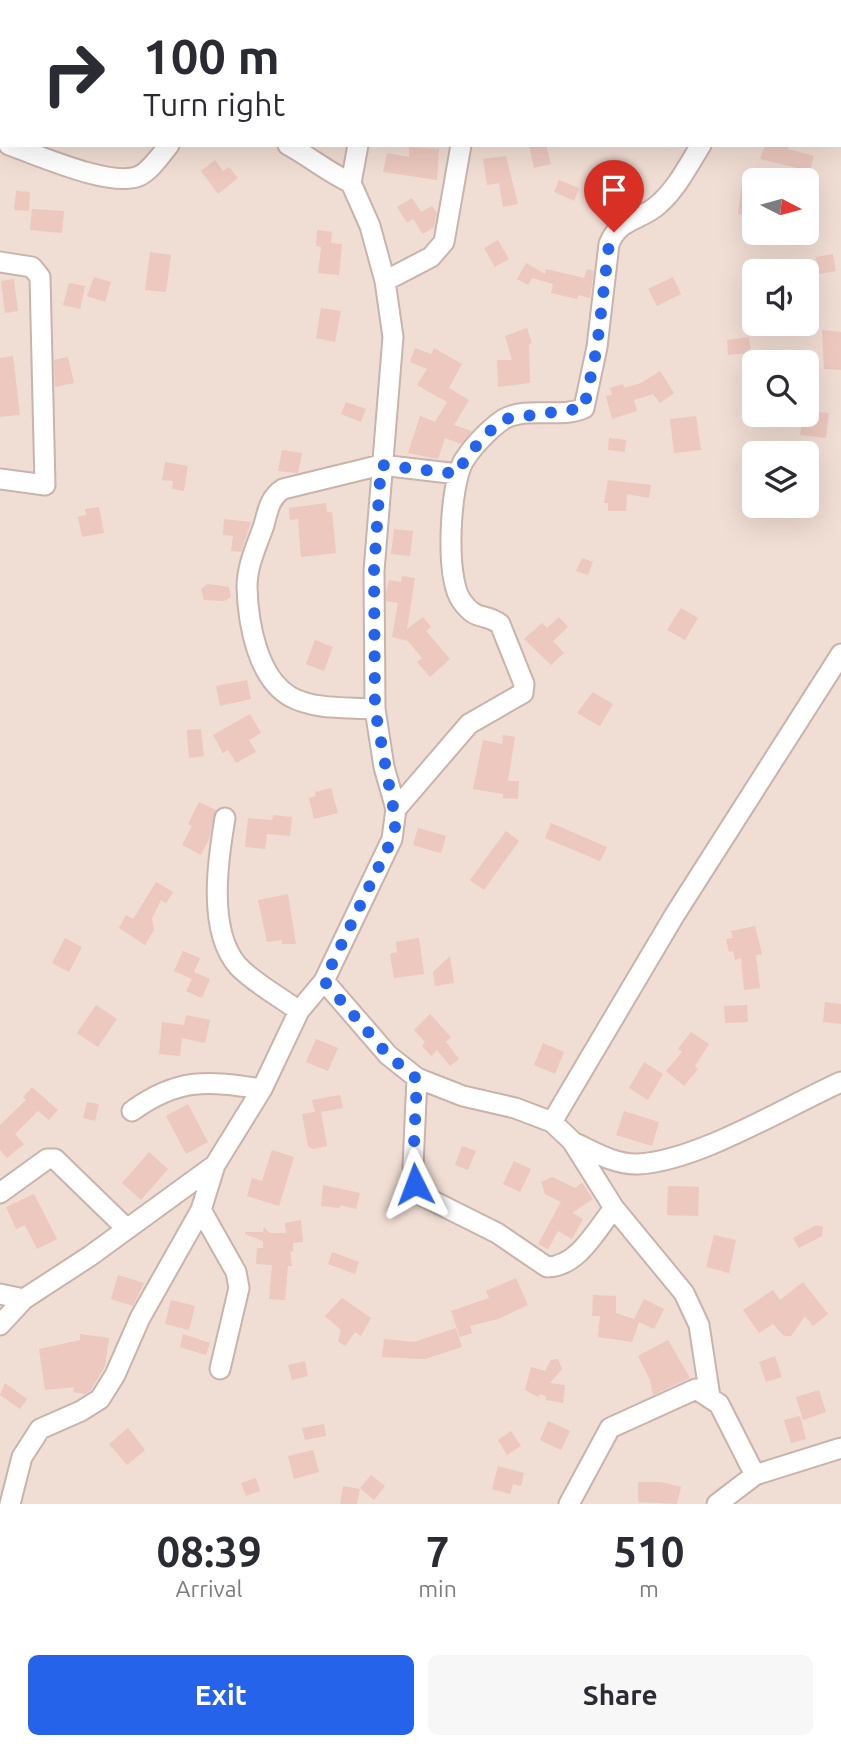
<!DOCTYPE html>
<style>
body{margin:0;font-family:Ubuntu,sans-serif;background:#f7f7f7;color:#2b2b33;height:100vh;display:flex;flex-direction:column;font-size:26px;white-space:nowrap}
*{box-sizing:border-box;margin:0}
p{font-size:23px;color:#7c7c81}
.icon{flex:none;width:38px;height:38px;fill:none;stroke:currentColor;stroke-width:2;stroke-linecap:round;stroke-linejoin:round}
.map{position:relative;height:1504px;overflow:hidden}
.side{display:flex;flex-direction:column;background:#fff;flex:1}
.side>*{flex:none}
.hud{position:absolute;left:0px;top:0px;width:842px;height:147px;box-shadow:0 7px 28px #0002;background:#fff;color:#2b2b33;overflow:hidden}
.needle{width:46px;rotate:96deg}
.buttons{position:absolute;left:742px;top:168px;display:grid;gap:14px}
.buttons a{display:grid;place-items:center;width:77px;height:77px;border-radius:10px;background:#fff;box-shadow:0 7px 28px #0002;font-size:35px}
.pin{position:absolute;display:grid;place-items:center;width:60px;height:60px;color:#fff;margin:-72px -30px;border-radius:50% 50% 50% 0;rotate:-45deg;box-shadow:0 0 7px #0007}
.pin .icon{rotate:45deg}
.me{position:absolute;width:77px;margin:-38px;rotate:357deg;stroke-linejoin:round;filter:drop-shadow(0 0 5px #0008)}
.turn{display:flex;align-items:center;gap:24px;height:147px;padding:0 28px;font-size:32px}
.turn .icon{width:91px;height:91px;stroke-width:2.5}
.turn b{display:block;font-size:49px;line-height:60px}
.eta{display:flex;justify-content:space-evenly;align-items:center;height:119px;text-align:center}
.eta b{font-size:42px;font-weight:600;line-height:49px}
.action{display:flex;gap:14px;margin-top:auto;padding:14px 28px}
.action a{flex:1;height:80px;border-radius:10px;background:#2563eb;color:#fff;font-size:28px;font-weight:600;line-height:80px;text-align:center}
.action a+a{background:#f7f7f7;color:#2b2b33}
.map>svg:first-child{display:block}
</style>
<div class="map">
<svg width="841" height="1504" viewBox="0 0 841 1504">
<rect width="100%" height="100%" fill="#faede3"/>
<path fill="#f0ddd3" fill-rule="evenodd" d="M0 0H841V1504H0ZM2 2H840V145H2ZM754 180H807V233H754ZM754 271H807V324H754ZM754 362H807V415H754ZM754 453H807V506H754Z"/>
<path fill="#ecc8be" d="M529 145H546L551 164 534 168Z
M765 145H789L788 149 814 156 810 171 760 159Z
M409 147 439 149 437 180 383 172 387 153 409 157Z
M506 156 518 204 503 207 499 183 487 185 483 159Z
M215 160 223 171 229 167 238 178 218 194 201 171Z
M559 180 579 188 574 201 554 192Z
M742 183 754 185V215L738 214Z
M16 191 30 192 29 211 14 210Z
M412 198 421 212 432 206 437 213 434 227 423 234 413 219 407 223 397 207Z
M32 209 64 211 62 233 30 230Z
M317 230 332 232 331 243 342 244 339 275 318 273 321 247 316 246Z
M498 240 509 259 495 267 484 248Z
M150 252 171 255 166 292 145 290Z
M833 254 836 271 819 274 816 257Z
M526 263 545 274 546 269 584 278 587 269 594 271 590 298 578 295 577 299 551 293 553 284 532 278 528 285 517 279Z
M94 277 111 282 105 302 87 296Z
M673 277 681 294 657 306 648 289Z
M14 279 18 311 5 313 1 281Z
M69 283 85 286 80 309 63 305Z
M321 308 341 311 335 342 316 338Z
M527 328 532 343 529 344 530 383 498 387 497 360H512L505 336Z
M822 330 841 332V370L824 369Z
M749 337 751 353 728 355 727 340Z
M415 348 431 354 434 348 462 364 449 388 469 400 454 425 472 431 461 444 445 438 438 459 408 453 420 416 435 422 447 402 417 385 427 369 410 362Z
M13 356 20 415 0 417V358Z
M68 357 74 383 55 387 54 360Z
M660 371 674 393 660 403 653 394 634 400 637 411 612 419 606 396 612 395 610 388 623 384 624 388 641 383Z
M346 402 366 409 361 422 341 414Z
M807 411 829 413 826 438 800 435 803 415H807Z
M696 416 701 450 674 453 670 419Z
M609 438 626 440 625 452 608 450Z
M282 450 302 453 298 473 278 471Z
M165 462 188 466 184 491 172 489 173 481 162 480Z
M608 480 651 485 649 498 627 494 626 511H608V503H604Z
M326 503 327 512H332L336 553 301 557 298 519 290 520 289 508Z
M99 507 104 533 82 537 78 517 86 515 85 509Z
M224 519 251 522 241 552 231 551 233 536 223 535Z
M394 529 413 531 410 556 391 554Z
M582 558 593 562 588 575 576 571Z
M402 576 415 578 407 629 423 617 431 627 426 631 450 659 430 677 417 662 422 658 408 641 392 637 398 603 386 601V592L389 580 401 582Z
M208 584 229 587 231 597 224 601 204 600 201 589Z
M681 608 698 618 685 640 667 630Z
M559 617 568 627 553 641 564 653 551 665 524 639 542 623 547 628Z
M315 640 333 647 324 671 306 664Z
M247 680 251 699 220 706 216 686Z
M593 692 613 704 600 726 577 713Z
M250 714 261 733 249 740 256 752 236 763 228 750 223 753 213 735Z
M201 729 204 756 189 758 187 730Z
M503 735 515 737 508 781H519L518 799 503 798V794L473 789 483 740 502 744Z
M331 788 338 813 314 819 309 798 316 796 315 792Z
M199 802 216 810 209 839 201 855 182 845 192 826 188 824Z
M273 815 292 817 290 836 267 834 265 849 245 847 248 818 272 820Z
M551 823 607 847 600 861 545 838Z
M418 828 446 836 441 853 413 845Z
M506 831 519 841 484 890 470 880Z
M156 882 173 892 166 903 161 900 152 918 154 930 145 945 119 928 126 915 133 919Z
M288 894 296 944H282V940L267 942 258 900Z
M755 926 762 954 756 955 760 988 744 990 741 958 735 960 733 951 729 952 726 939 733 938 731 931Z
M65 938 82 947 69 972 52 963Z
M419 938 424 974 394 978 390 954 397 952 396 942Z
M183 951 200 958 194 972 210 979 202 998 186 991 192 979 174 971Z
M450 956 454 983 435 986 433 972Z
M825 1002 841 1004V1024L823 1022Z
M96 1005 117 1019 98 1047 77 1033Z
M747 1005 748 1022 725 1023 724 1006Z
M430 1014 451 1037 446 1042 459 1059 450 1066 437 1050 431 1056 422 1046 425 1042 414 1030Z
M186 1015 210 1020 205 1043 182 1038 180 1056 159 1054 162 1022 184 1025Z
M691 1032 709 1044 695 1066 698 1069 684 1086 666 1071 682 1052 678 1049Z
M316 1039 338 1048 328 1071 306 1062Z
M543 1043 564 1052 555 1074 534 1065Z
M644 1062 663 1074 648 1100 629 1088Z
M32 1087 58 1110 49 1120 38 1111 15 1134 24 1144 7 1158 0 1150V1125L26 1100 23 1097Z
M340 1095 343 1108 321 1112 327 1146 313 1149 308 1146 302 1114 315 1112 312 1100Z
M87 1102 99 1104 95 1121 83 1118Z
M188 1104 208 1142 186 1154 166 1116Z
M624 1111 659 1122 652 1146 616 1135Z
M462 1146 476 1151 468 1170 455 1165Z
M272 1150 294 1157 279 1206 247 1196 252 1178 262 1181Z
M149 1152 168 1169 141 1200 122 1183Z
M514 1161 531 1169 520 1192 503 1184Z
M552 1177 575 1188 582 1183 593 1199 572 1213 583 1219 572 1239 558 1231 548 1249 538 1244 561 1202 545 1194 541 1182Z
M323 1185 360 1193 356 1209 340 1205V1208L321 1206Z
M668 1186 699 1187 698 1216 667 1215Z
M34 1194 57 1239 37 1249 25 1225 16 1229 6 1207Z
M301 1220 303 1242 293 1243V1252L290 1251 292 1266H288L285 1300 269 1299 272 1265 256 1264 257 1248H263V1241L245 1234V1232H263L264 1227 270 1233H286L285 1223Z
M816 1225 823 1227 822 1236 799 1248 793 1238Z
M714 1235 736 1240 729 1273 706 1267Z
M332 1252 359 1262 355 1274 328 1264Z
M118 1275 144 1283 133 1306 111 1299Z
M516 1278 528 1305 498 1319 470 1326 472 1333 460 1337 451 1311 489 1298 486 1291Z
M803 1282 828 1314 813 1326 805 1316 791 1336H784L773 1324 759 1333 743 1310 773 1290 780 1300Z
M593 1295 616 1296V1313L637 1320 634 1319 644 1299 664 1309 654 1329 639 1322 632 1342 598 1337 600 1316H592Z
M342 1298 371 1318 361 1336 355 1332 345 1346 338 1341 341 1330 325 1316Z
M171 1300 195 1306 189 1330 165 1324Z
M456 1328 462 1347 425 1359 382 1357 384 1339 414 1342Z
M80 1334 109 1338 105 1366 91 1390 85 1394 73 1392 74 1387 45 1390 39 1349 80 1340Z
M183 1334 210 1343 206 1355 180 1347Z
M668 1340 690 1378 653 1395 650 1380 638 1356Z
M775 1356 782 1377 766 1382 759 1362Z
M558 1359 562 1369 550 1383 565 1385 563 1403 546 1400V1396L540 1394 538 1397 525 1390 531 1367 545 1371 551 1360Z
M305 1361 308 1376 292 1380 288 1365Z
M5 1383 27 1399 20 1409 0 1395Z
M819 1390 826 1412 803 1420 796 1397Z
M800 1416 806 1439 791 1443 784 1420Z
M548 1421 570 1431 561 1450 540 1440Z
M324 1424 326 1436 305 1440 302 1428Z
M128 1428 145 1450 127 1465 109 1444Z
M511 1431 521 1446 507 1455 498 1440Z
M313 1450 319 1472 294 1479 288 1456Z
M498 1466 524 1473 521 1486 513 1484 510 1494 492 1489Z
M371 1475 385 1486 374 1500 360 1488Z
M256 1478 260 1491 246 1496 241 1483Z
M638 1482H661L681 1487 677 1504 638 1502Z
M343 1486 360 1489 357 1504H340Z"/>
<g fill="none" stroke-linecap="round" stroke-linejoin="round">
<defs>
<path id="minor" d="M97 0 99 2
M742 0V2
M839 0 841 3
M51 2 52 0
M404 2V0
M840 68H841
M0 124 2 120
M9 145C38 155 111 188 139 176 150 171 161 155 169 145
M288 145C310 157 328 172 351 183
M0 262 32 267 40 277 45 485 0 479
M385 281 431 257 444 242 461 145
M375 709C348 707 315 710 291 697 257 678 248 622 247 587 247 565 257 545 264 525 268 510 270 497 283 489L381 465 458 474
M396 809 469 724 523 693 524 684 500 624C484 612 477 623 461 600 445 576 450 487 463 462 472 447 489 429 504 419 527 406 560 419 584 408L597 347 609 244C619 218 641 221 659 204 677 188 688 166 701 145
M225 818C218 859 207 931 238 966 254 983 280 997 299 1011
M324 981 388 1055 417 1078 463 1096 515 1108 552 1122 572 1141 614 1208 684 1293 699 1325 710 1397
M417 1078 413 1166 415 1184 425 1197 497 1233 547 1267C578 1267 597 1229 614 1208
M132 1111C179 1077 207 1081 262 1089
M552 1122 674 916 841 654
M573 1142C592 1151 615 1165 638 1164 698 1161 785 1107 841 1082
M0 1193 47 1159H55L126 1228
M201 1210 236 1272 239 1288 220 1369
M0 1294 24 1299
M0 1325 24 1299 90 1256 215 1165 262 1089 299 1011 324 981 392 839 396 809 384 767 375 709 374 571 393 337 385 281 370 226 351 183 358 145
M10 1504 22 1457 40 1429 81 1411 100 1399 115 1375 140 1318 201 1210 215 1165
M569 1504 610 1428 696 1389 719 1404 755 1475
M717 1504 755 1475 841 1448"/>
</defs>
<use href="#minor" stroke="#c9b3ab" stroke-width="23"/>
<use href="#minor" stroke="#fff" stroke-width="19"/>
</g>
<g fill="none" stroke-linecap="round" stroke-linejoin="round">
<path stroke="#2563eb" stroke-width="12" stroke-dasharray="0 21.6" d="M415 1184 413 1166 417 1079 388 1055 324 981 392 839 396 823 375 709 374 571 381 465 458 474 464 461 484 436 505 419 584 408 597 347 609 244 614 232"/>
</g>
</svg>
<div class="buttons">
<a><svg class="needle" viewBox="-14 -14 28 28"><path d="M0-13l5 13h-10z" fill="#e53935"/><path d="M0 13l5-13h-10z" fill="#7c7c81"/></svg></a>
<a><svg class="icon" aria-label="sound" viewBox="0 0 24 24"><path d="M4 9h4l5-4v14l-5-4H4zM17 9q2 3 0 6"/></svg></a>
<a><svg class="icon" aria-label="search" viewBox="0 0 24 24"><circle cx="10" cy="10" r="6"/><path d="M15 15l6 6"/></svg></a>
<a><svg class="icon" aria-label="layers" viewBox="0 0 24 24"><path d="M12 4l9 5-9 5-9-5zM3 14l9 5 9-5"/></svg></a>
</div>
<div class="pin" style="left:614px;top:232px;background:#d93025"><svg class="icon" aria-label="arrive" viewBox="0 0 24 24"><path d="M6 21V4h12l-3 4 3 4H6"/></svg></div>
<svg class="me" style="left:415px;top:1184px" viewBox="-20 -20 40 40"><path d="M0-17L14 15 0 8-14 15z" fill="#2563eb" stroke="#fff" stroke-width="4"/></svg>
<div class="hud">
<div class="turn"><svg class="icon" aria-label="right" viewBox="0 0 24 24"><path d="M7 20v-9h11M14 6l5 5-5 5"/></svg><div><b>100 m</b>Turn right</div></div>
</div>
</div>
<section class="side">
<div class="eta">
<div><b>08:39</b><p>Arrival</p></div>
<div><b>7</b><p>min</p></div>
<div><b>510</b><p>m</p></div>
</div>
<div class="action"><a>Exit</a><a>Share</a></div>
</section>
